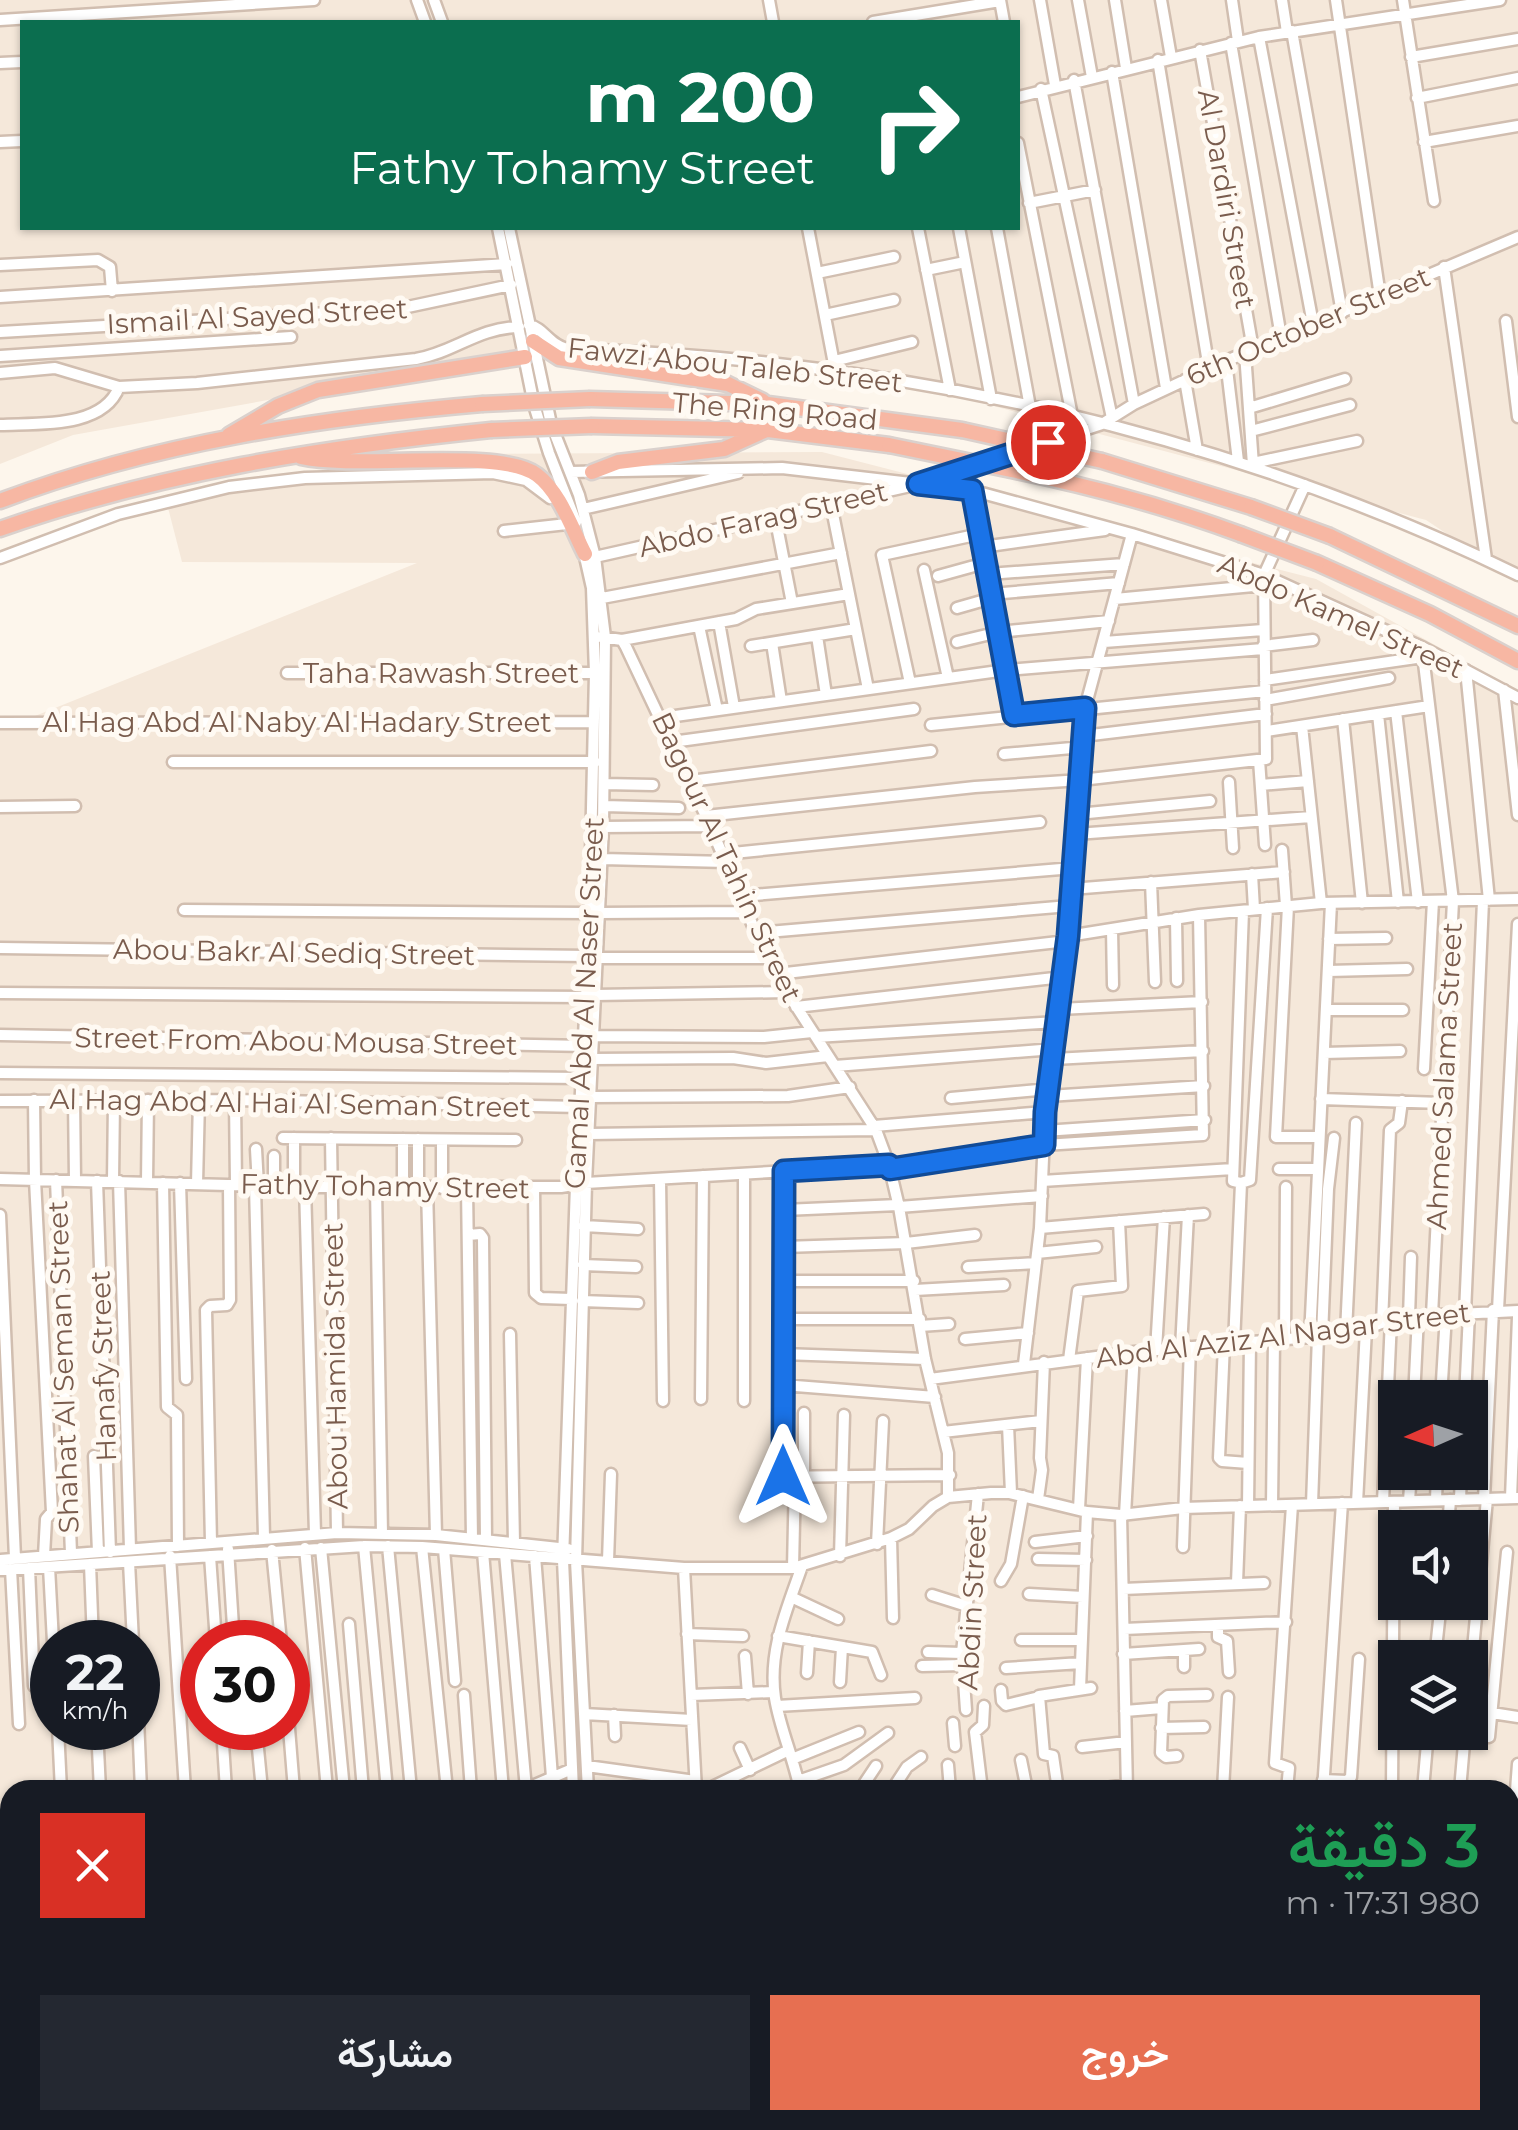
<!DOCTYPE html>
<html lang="ar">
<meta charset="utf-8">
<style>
body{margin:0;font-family:Montserrat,Vazirmatn,sans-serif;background:#242831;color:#f1f3f6;direction:rtl;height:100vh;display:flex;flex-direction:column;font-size:38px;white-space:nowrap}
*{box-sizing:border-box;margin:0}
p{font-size:32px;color:#9ea1a6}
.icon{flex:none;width:55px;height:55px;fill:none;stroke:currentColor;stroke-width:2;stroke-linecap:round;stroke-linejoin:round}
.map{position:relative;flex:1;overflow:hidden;direction:ltr}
.panel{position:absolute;left:0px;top:1780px;width:1520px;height:350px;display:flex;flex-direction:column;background:#171b24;border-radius:30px 30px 0 0;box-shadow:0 2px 8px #0004;direction:rtl}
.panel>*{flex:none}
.guide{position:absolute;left:20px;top:20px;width:1000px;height:210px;border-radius:0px;box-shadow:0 2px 8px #0004;direction:rtl;background:#0b6e4f;color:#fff;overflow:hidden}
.needle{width:65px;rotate:267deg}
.controls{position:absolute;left:1378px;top:1380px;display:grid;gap:20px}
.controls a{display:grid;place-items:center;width:110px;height:110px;border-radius:0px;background:#171b24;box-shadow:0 2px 8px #0004;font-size:50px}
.speed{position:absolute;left:30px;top:1620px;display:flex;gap:20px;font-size:50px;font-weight:700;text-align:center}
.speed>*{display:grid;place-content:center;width:130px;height:130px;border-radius:50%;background:#171b24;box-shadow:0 2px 8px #0004;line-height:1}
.speed small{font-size:25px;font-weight:400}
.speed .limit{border:15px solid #d22;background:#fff;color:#111}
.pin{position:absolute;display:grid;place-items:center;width:85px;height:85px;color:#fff;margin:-42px;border:5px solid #fff;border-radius:50%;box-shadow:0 2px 10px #0007}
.me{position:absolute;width:110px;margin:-55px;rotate:0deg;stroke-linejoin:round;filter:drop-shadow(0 0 8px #0008)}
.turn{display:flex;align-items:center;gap:35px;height:210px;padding:0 40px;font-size:45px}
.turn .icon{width:130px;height:130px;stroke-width:2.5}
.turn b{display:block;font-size:70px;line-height:85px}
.round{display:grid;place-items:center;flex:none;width:105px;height:105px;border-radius:0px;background:#242831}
.head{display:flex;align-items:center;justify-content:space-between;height:170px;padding:0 40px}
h1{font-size:60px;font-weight:600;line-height:75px;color:#1e9e55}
.action{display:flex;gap:20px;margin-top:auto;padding:20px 40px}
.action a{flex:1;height:115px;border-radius:0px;background:#e76f51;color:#fff;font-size:40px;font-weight:600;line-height:115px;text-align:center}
.action a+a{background:#242831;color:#f1f3f6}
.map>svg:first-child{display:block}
</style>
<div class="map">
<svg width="1518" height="2130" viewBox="0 0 1518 2130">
<rect width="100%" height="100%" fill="#fdf6ec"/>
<path fill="#f5e8da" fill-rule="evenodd" d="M0 0H1518V581L1426 520 864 372 547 350 73 435 0 464ZM22 22H1018V228H22Z
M822 452 1316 579 1518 691V2130H150L149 2120H1510V1790H10V1898L0 1897V730L417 563 182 562 166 500 487 454ZM1395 1398H1470V1472H1395ZM1395 1528H1470V1602H1395ZM52 1642H138V1728H52ZM202 1642H288V1728H202ZM1395 1658H1470V1732H1395Z"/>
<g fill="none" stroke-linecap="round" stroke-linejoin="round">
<defs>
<path id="minor" d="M417 0 425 22
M434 0 442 22
M769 0 773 22
M1000 0 1004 22
M1040 0 1055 85
M1078 0 1092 77
M1115 0 1126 68
M1161 0 1171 57
M1232 0 1238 41
M1282 0 1287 32
M1336 0 1380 296
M1403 0 1434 201
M0 20 314 0
M873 22 1000 1
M1292 31 1342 313
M1259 37 1313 324
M1231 43 1281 337
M1200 50 1253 349
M1411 57 1518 39
M1158 60 1209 369
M0 63 22 62
M1112 72 1166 388
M1074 80 1134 404
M1041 89 1112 418
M1018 97 1259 37 1500 0
M1417 98 1518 78
M0 142 22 141
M1424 142 1518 126
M1018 143 1072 416
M1029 203 1095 190
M498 228 534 405 549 453 576 522
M509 228 551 424 579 495 595 557 605 637 603 827 586 1183 576 1561 588 1790
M808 228 835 369
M918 228 950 390
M959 228 991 399
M997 228 1030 407
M0 265 98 260 110 267 112 291
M1444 267 1486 559
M926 270 965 262
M817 273 894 257
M0 297 507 264
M825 315 894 300
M1506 321 1518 417
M529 325C544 328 548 344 567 349 894 358 1223 431 1518 575
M0 332 398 309 511 285
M1245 353 1253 465
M0 356 291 337
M834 361 912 342
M1226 361 1238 461
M0 373 55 368 119 387
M1185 380 1197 450
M1249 408 1345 379
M0 425C37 423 103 429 119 387L197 383 416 359C455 352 477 328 519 327
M1251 431 1350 405
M1253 463 1357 441
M570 472 782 468 971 490 1132 534 1264 575 1422 647 1518 698
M971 490 1015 715
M831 504 868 689
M583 509 738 473
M775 516 792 603
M504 531 567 524
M982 547 1105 530
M595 557 919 484 1102 424 1134 404 1226 361 1518 237
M0 558 118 514 229 487 305 478 493 473 526 480 550 498
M924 570 948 678
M988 574 1124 564
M938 576 985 563
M991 594 1119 583
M602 598 841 553
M1115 599 1264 585
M957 608 992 598
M719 622 734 707
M699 626 717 710
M817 636 826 695
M601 637 622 640 626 647 706 816 756 933 787 992 876 1130 889 1165 899 1207 925 1359 948 1453V1497
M622 640 736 619 756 609 849 594
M957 642 999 632 1109 621
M1104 642 1263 630
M772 643 781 701
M751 646 856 629
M1263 646 1313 640
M1422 647 1453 901 1432 1315
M1466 670 1489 900
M287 673H595
M1265 680 1423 657
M910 683 882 555 980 534
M1504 690 1518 815
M1265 700 1389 678
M1396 711 1418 902
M1378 714 1398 902
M661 718 1006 670 1263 649
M1343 719 1362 903
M0 723 594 722
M931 725 1265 691
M1302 726 1321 903
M1267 731 1429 706
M1083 736 1266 714
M672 742 914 709
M1004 754 1083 747
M1259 760 1265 845
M173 762H595
M690 781 931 751
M1229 782 1233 848
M604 784 653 785
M1261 785 1308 781
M604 806 679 808
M0 807 75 806
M1078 814 1210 801
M706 816 975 787 1081 780 1266 759 1264 575 1305 485
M603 827 711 826
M1076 834 1311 817
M1282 850 1286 906
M723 854 1040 822
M602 859 727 862
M1252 874 1254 909
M1151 882 1155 982
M1071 889 1284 872
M742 896 1073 868
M1288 906 1276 1137H1319
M184 910 589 913
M599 913 747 912
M1176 918 1177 981
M1112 929 1113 985
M756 933 1069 906
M1068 936 1199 915 1321 903 1518 899
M1329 939 1386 938
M0 948 588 956
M597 958H769
M1328 971 1407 969
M777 974 1067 941
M0 993 586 997
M595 995 787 992
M796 1007 1063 977
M1059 1009 1202 1002
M1326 1010H1403
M0 1035 587 1046
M593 1036 764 1037 812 1032
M816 1037 1057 1022
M1324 1053 1400 1051
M592 1059 733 1058 766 1063 828 1056
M1054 1059 1203 1051
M835 1066 1054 1049
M1424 1069 1433 901
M0 1073 582 1078
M1048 1096 1204 1086
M590 1097 788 1096 850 1087
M951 1098 1049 1089
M74 1099 75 1180
M1321 1099 1442 1103
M34 1100 35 1180 52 1512 46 1519 44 1556
M235 1100 236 1185
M0 1101 235 1100 581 1107
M874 1126 1045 1112
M1044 1131 1205 1120
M589 1134 876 1130
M283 1138 516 1140
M294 1138V1187
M331 1138 337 1533
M403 1139V1188
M418 1139V1188
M256 1149 258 1186
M274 1156V1186
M890 1169 1044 1145 1203 1135 1199 915
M1279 1169H1318
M0 1179 305 1187H561L586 1183 889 1165
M660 1179 663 1401
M56 1180 71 1553
M97 1181 110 1552
M113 1181 114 1100
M119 1181 130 1549
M1042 1181 1233 1169
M147 1182 148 1100
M163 1183 167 1407 177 1415 178 1546
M180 1183 186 1379
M1241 1183 1250 1180 1267 908
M1241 1183 1233 1181 1243 911
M197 1184 199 1100
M255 1186 264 1537
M305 1187 315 1534
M534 1187 535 1293 541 1298 571 1299
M376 1188 382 1534
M427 1188 436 1535
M442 1188V1140
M467 1188 472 1539
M899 1207 1042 1196
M784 1210 898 1205
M0 1215 15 1558
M584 1226 638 1229
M1040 1228 1204 1214
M468 1235 480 1234 483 1238 486 1540
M784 1247 906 1243 975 1235
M1037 1253 1096 1247
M583 1265 636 1267
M968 1267 1036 1263
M784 1281H914
M915 1290 1004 1285
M582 1301 638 1303
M1498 1310 1518 924
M1465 1313 1483 901
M1409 1317 1411 1257
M784 1319H920
M1382 1323 1390 1130 1399 1123 1402 1101
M920 1326 949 1324
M1346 1332 1356 1123
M510 1334 514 1543
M1322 1336 1328 1189 1334 1138
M1310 1337 1331 903
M965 1339 1028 1333
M1285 1339 1286 1187
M1224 1344 1219 1458 1222 1461 1248 1463
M1234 1344 1241 1183
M1181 1348 1188 1215
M1156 1350 1164 1217
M783 1354 925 1359
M1069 1360 1078 1291 1122 1286 1119 1221
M1024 1364 1040 1228 1045 1112 1068 936 1085 708 1132 534
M930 1379 1134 1352 1322 1336 1366 1329 1391 1319 1418 1316 1518 1311
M783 1385 935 1397
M1414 1398 1418 1316
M1441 1398 1446 1314
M1465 1398 1469 1313
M701 1399 703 1176
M744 1401V1174
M1008 1425 1011 1493
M943 1432 1041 1421
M94 1456 98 1552
M783 1476 784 1171
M804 1476V1413
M764 1477 950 1475
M1511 1498 1518 1317
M1038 1499 1042 1470 1040 1458 1044 1362
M1484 1499 1493 1310
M1436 1500 1437 1472
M1460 1500 1461 1472
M1409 1501 1411 1472
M1383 1502 1391 1319
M1357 1503 1366 1329
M1312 1504 1318 1336
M1272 1505 1274 1340
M1248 1506 1250 1342
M1079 1509 1087 1358
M1121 1515 1127 1790
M1125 1515 1134 1352
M1448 1528 1450 1500
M891 1538 893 1618
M1035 1542 1087 1536
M211 1543 206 1310 210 1306 227 1305 230 1300 229 1185
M877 1544 883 1421
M364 1546 387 1790
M388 1546 411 1790
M422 1547 447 1790
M1183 1547 1190 1347
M305 1548 327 1790
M321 1548 344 1790
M228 1549 234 1642
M444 1549 455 1681
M272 1550 281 1642
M483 1552 503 1790
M505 1554 526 1789
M170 1556 185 1790
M210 1556 216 1642
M535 1556 552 1777
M840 1556 844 1415
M1038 1559 1086 1560
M0 1560 337 1533 436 1535 568 1549
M608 1561 611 1474
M129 1562 133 1642
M90 1564 93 1642
M49 1567 53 1642
M29 1568 34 1686
M684 1568 696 1790
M793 1568 795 1476
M11 1569 19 1724
M0 1570 364 1546 422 1547 684 1568H793L891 1538 909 1529 933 1506 948 1497 991 1493H1009L1087 1512 1121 1515 1183 1508 1518 1498
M1001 1581 1011 1564 1023 1496
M1237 1583 1240 1506
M1123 1589 1264 1583
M1029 1594 1083 1597
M932 1595 967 1606
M791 1597 838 1619
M349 1624 363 1790
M1218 1625V1637L1227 1641 1229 1672
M1124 1629 1286 1622
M687 1634 743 1636
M778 1636 872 1652 881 1675
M1021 1640H1082
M1184 1650V1667
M928 1652 962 1653
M1123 1654 1199 1649
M745 1656 748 1694
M1435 1658 1441 1602
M922 1666 963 1665
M1006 1668 1081 1663
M807 1673 809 1641
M1470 1681 1487 1499
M840 1682 842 1647
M1080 1689 1087 1512
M1001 1690 1002 1701 1006 1705 1039 1697
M464 1695 471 1790
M691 1695 774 1692
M777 1706 915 1698
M966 1710 962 1653 978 1494
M1125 1711 1162 1708
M1492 1713 1518 1717
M584 1714 692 1720
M614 1715 615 1736
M288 1716 294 1790
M138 1718 141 1790
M953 1723 955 1746
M58 1728 61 1790
M97 1728 100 1790
M222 1728 226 1790
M256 1728 262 1790
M1161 1728 1204 1727
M1489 1737 1507 1552
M1082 1747 1126 1742
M740 1748 750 1770
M1177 1756 1166 1757 1161 1753 1163 1700 1168 1696 1207 1695
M792 1759 859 1732
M1021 1760 1027 1790
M948 1765 950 1790
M587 1766 695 1781
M1323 1780 1347 1781 1351 1777 1359 1659
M798 1781 844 1765 888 1733
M523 1790 572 1769
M573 1790 563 1560 576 1185 589 942 595 673 592 588 583 548
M706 1790 789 1750
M800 1790C794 1759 780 1729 775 1698 768 1651 787 1609 802 1566
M860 1790 876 1766
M892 1790 907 1767 921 1757
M982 1790 975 1732 983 1725 984 1706
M1058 1790 1053 1756 1044 1754 1039 1696 1091 1688
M1090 1790 1127 1785
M1223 1790 1228 1697
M1287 1790 1289 1768 1275 1763 1292 1505
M1323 1790 1342 1503
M1392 1790 1394 1502
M1423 1790 1428 1732
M1460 1790 1465 1732
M1510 1869 1518 1764
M0 1879H10
M1510 1883 1518 1885
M1510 1980 1518 1981
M1510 2030 1518 2031
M1510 2059 1518 2061
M160 2120V2130
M197 2120V2130
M219 2120 220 2130
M256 2120 257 2130
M271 2120 272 2130
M294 2120 295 2130
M326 2120 327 2130
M364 2120 365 2130
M435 2120V2130
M515 2120 516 2130
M591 2120 592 2130
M603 2120V2130
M675 2120V2130
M715 2120V2130
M752 2120 753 2130
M789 2120V2130
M888 2120 889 2130
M395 2130 410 2120
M1139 2130 1140 2120
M1175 2130 1176 2120
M1278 2130 1280 2120
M1314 2130 1315 2120
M1342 2130 1343 2120
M1382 2130 1383 2120
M1400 2130 1401 2120
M1430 2130 1431 2120
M1461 2130 1462 2120
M1493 2130 1494 2120"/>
<path id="highway" d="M533 341 559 358 728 384 763 401
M590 399 768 404 962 430
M592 426 768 430 889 445
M229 435 278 406 318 390 525 357
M301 457C358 470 500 447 537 475 560 492 572 529 585 554
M1102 461 1251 507
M1011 470C1090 486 1164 506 1240 534
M592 472 618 462 724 449 764 431
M0 501C153 443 320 418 482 404
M0 529C159 473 324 447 491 430
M1330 536 1518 626
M1317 563 1430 614 1518 661"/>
</defs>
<use href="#minor" stroke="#d1beb0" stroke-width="15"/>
<use href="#highway" stroke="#dad1cd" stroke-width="19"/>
<use href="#minor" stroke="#fff" stroke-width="10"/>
<use href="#highway" stroke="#f7b7a3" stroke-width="14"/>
<defs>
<path id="highway-bridge" d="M482 404 590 399
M491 430 592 426
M962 430 1102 461
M889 445 1011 470
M1251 507 1330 536
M1240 534 1317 563"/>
</defs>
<use href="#highway-bridge" stroke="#dad1cd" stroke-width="19" stroke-linecap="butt"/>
<use href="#highway-bridge" stroke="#f7b7a3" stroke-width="14"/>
</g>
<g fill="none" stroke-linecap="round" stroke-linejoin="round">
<defs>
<path id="route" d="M783 1476 784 1171 889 1165 890 1169 1044 1145 1045 1112 1068 936 1085 708 1014 715 972 490 918 484 1048 442"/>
</defs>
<use href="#route" stroke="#114b97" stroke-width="25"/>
<use href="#route" stroke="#1a73e8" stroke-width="18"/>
</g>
<g text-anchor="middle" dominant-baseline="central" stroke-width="10" stroke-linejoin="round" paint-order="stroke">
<g font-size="28" fill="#7a5c4d" stroke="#fffaf3">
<text transform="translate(1227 199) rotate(80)">Al Dardiri Street</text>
<text transform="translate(257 316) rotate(-3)">Ismail Al Sayed Street</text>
<text transform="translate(1308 326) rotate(-23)">6th October Street</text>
<text transform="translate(735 365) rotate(6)">Fawzi Abou Taleb Street</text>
<text transform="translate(775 411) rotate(5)">The Ring Road</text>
<text transform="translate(763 519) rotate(-13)">Abdo Farag Street</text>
<text transform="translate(1341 616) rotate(24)">Abdo Kamel Street</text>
<text x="441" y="673">Taha Rawash Street</text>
<text x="297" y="722">Al Hag Abd Al Naby Al Hadary Street</text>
<text transform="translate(727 857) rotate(65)">Bagour Al Tahin Street</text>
<text transform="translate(294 952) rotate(1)">Abou Bakr Al Sediq Street</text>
<text transform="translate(584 1003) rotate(-87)">Gamal Abd Al Naser Street</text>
<text transform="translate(296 1041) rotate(1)">Street From Abou Mousa Street</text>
<text transform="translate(1444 1076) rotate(-87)">Ahmed Salama Street</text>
<text transform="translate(290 1103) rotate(1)">Al Hag Abd Al Hai Al Seman Street</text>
<text transform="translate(385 1186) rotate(1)">Fathy Tohamy Street</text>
<text transform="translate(1283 1335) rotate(-7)">Abd Al Aziz Al Nagar Street</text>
<text transform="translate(103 1366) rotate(-92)">Hanafy Street</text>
<text transform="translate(335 1366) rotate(-91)">Abou Hamida Street</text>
<text transform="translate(63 1367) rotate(-92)">Shahat Al Seman Street</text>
<text transform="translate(972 1602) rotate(-87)">Abdin Street</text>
</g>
</g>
</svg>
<div class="controls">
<a><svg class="needle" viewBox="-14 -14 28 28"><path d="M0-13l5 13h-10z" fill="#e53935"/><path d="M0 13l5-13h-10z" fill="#9ea1a6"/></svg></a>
<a><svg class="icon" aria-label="sound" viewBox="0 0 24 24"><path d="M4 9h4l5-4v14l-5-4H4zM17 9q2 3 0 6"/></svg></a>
<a><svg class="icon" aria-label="layers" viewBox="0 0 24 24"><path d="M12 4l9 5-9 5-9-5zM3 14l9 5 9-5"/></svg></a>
</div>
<div class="speed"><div>22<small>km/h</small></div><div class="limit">30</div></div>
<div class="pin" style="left:1048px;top:442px;background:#d93025"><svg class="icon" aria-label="arrive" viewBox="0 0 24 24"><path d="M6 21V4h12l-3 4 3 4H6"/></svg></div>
<svg class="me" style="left:783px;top:1476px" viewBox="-20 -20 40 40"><path d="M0-17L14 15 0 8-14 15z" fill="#1a73e8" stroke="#fff" stroke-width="4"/></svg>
<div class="guide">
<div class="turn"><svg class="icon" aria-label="right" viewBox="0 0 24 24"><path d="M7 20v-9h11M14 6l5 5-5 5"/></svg><div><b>200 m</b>Fathy Tohamy Street</div></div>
</div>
<section class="panel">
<div class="head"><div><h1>3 دقيقة</h1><p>980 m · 17:31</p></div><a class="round" style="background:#d93025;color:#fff"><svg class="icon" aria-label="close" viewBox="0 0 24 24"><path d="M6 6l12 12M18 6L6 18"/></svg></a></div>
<div class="action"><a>خروج</a><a>مشاركة</a></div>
</section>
</div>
